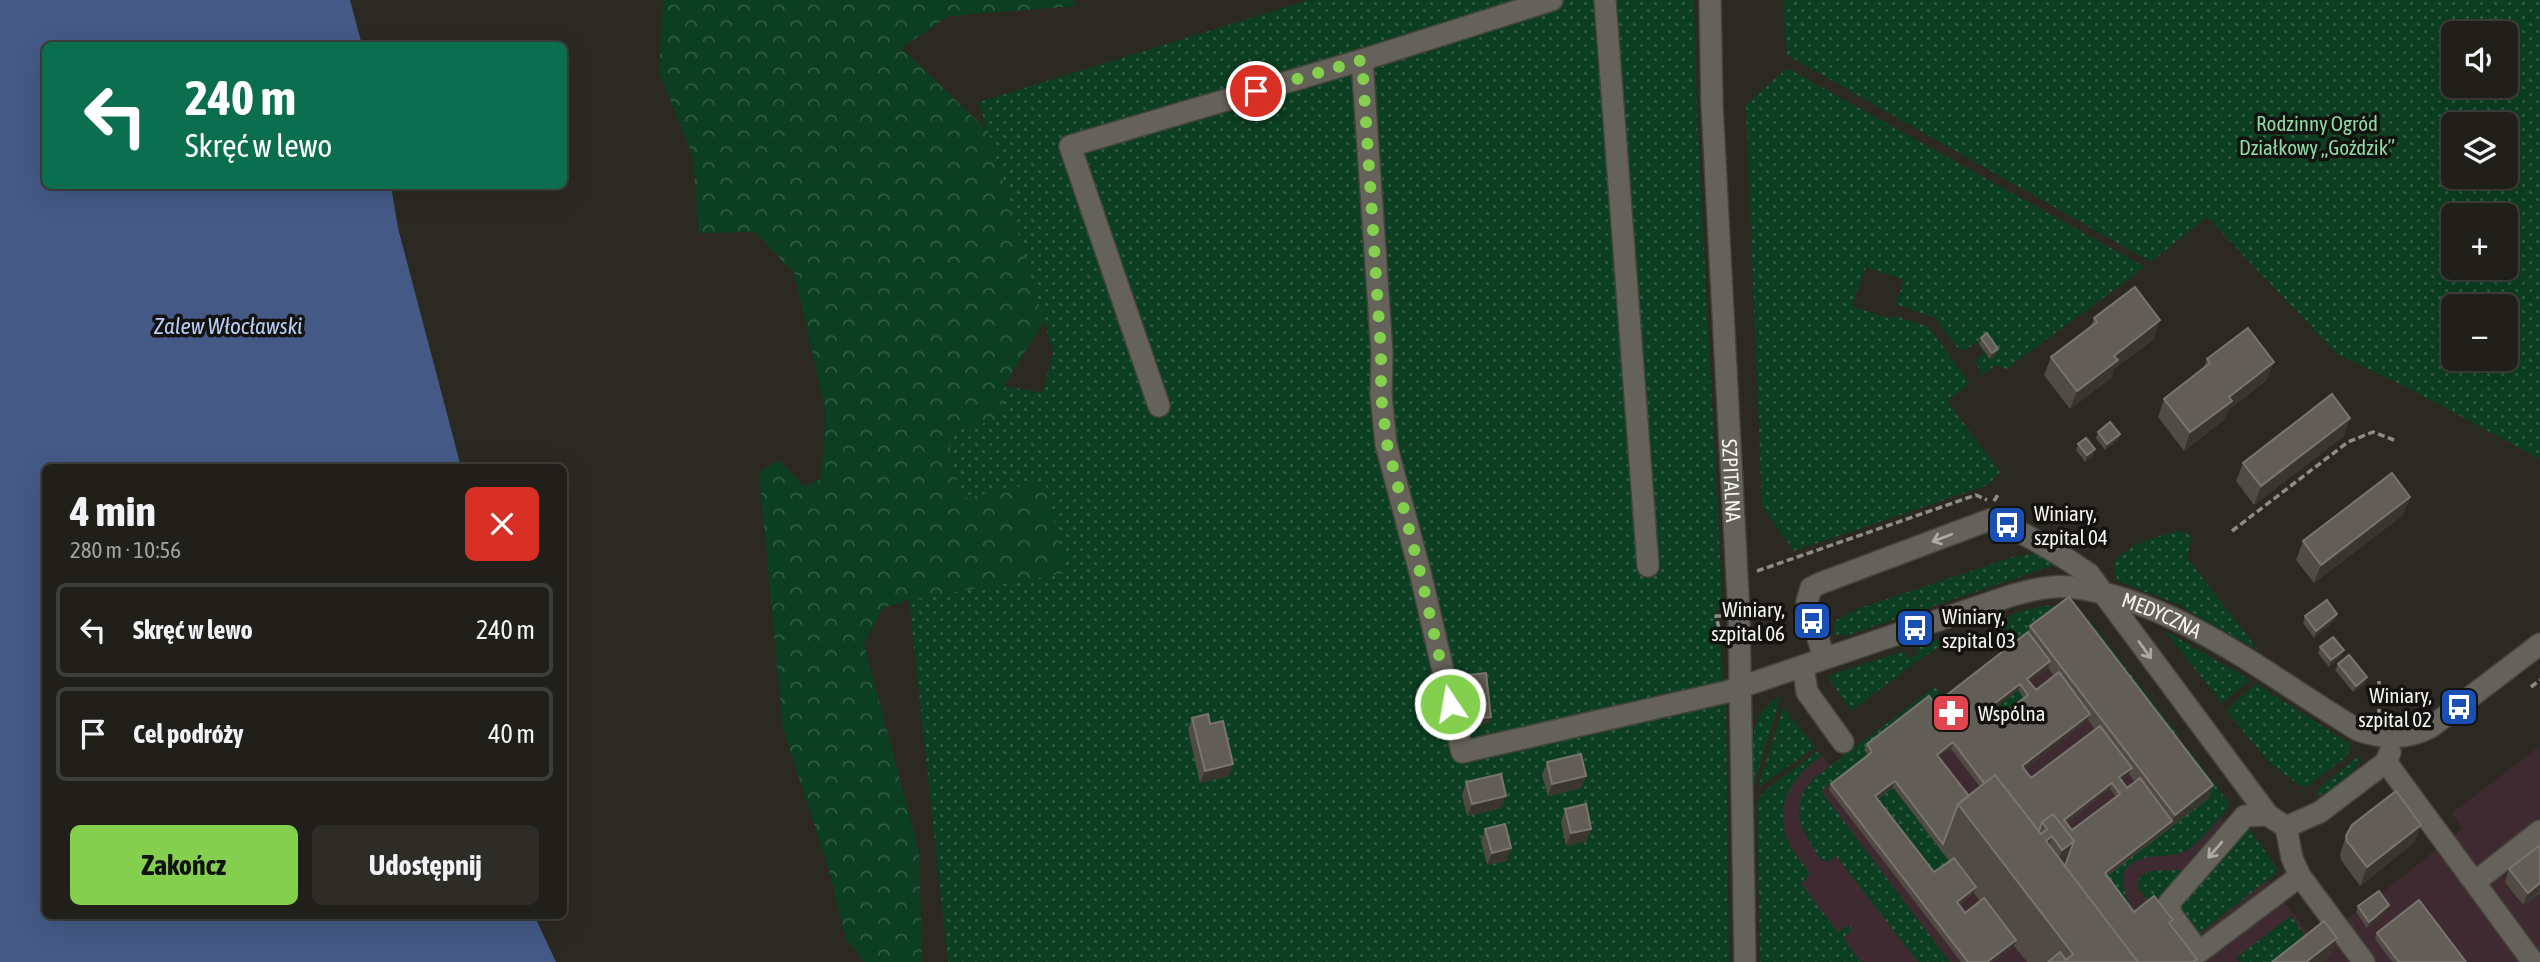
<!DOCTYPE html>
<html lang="pl">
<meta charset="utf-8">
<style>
body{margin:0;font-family:"Asap Condensed",sans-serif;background:#2d2c27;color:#f1f3f6;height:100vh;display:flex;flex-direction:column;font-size:26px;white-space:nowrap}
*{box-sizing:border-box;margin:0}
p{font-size:23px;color:#a2a2a2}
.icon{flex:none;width:38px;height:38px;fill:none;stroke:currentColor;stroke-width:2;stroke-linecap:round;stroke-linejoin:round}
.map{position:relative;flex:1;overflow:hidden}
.drawer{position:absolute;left:42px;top:464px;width:525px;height:455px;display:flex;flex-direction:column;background:#201f1a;border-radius:10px;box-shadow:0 7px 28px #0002,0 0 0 2px #3d3d39}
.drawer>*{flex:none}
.guide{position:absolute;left:42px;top:42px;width:525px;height:147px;border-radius:10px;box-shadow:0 7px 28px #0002,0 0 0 2px #3d3d39;background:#0b6e4f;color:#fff;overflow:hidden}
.tools{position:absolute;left:2441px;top:21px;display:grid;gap:14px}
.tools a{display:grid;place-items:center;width:77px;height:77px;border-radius:10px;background:#201f1a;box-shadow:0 7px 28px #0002,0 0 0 2px #3d3d39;font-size:35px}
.pin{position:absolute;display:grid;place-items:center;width:60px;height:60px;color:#fff;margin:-30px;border:4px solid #fff;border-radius:50%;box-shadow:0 2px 7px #0007}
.me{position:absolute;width:77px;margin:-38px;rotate:348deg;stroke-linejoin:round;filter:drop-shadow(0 0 5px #0008)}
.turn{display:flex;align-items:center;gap:24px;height:147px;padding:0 28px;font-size:32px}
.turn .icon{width:91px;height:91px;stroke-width:2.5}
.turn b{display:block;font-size:49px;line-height:60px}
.round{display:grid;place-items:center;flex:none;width:74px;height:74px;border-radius:10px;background:#2d2c27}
.summary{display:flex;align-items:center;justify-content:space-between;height:119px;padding:0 28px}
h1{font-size:42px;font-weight:700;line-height:52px}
.cta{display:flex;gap:14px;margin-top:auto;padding:14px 28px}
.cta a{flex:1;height:80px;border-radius:10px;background:#84cf4d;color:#111;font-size:28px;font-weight:700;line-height:80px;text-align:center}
.cta a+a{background:#2d2c27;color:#f1f3f6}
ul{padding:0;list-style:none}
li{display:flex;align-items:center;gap:21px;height:94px;margin:0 14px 10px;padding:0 14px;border:4px solid #3d3d39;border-radius:10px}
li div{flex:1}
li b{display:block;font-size:26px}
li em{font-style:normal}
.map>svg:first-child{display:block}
</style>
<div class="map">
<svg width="2540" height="962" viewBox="0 0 2540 962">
<defs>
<pattern id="grass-dots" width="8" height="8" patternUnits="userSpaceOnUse" patternTransform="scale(1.75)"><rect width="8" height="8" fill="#0c3f21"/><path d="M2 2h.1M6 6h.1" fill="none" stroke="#305b42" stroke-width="1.8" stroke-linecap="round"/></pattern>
<pattern id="forest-crowns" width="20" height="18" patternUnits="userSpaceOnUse" patternTransform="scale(1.75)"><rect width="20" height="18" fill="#0c3f21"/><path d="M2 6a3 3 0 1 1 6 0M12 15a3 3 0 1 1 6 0" fill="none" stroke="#305b42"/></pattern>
</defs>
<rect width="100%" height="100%" fill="#2b2922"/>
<path fill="#3e2a30" d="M2064 609 2315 942 2377 897 2462 829 2452 813 2540 746V962H1770L1765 797 1820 753 1831 767 1935 687 1943 697Z"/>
<path fill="url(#grass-dots)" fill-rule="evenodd" d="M1309 0H1694L1697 113 1722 595 1718 610 1714 614 1720 640 1726 706 1729 962H948L909 600 1066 573 960 499 947 432 1001 419 1004 386 1043 393 1053 352 979 102Z
M1783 0H2540V459L2410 389 2337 354 2207 217 2151 262 1787 55ZM2454 33H2506V86H2454ZM2454 124H2506V177H2454ZM2454 215H2506V268H2454ZM2454 306H2506V359H2454Z
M1787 68 2145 267 2006 369 1996 365 1982 375 1975 360 1985 353 1977 342 1965 350H1959L1935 318 1896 304 1904 280 1866 267 1852 306 1890 319 1892 315 1929 327 1970 384 1947 401 2000 472 1988 485 1794 551 1762 506 1746 105Z
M2179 531 2192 535 2187 558 2259 651 2177 604 2118 581C2116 575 2113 570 2115 564 2119 547 2163 534 2179 531Z
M2035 554 2053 560 2052 566 1845 636 1834 634 1835 621 1857 609 2016 556Z
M2051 606 2075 611 2091 622 2178 735 2167 743 2064 610 1933 710 1865 750 1868 755 1821 791 1950 962H1918L1836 856 1829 861H1822C1803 834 1786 809 1813 779L1935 687 1943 697 2007 647 1998 636 2003 633 2001 625C2009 610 2036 607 2051 606Z
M2164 630 2250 680 2222 703Z
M1960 632 1916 662 1851 711 1828 677 1835 673 1904 651 1907 658 1918 655 1916 646Z
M2256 684 2351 744 2347 756 2308 786 2302 787 2268 762 2226 710Z
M2018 690 2026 702 1988 731 1979 720Z
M1779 697 1777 710 1753 788C1752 757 1745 714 1779 697Z
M1783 707 1815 747 1758 788Z
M2189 749 2230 805C2216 821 2203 842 2183 852 2171 857 2157 855 2145 858 2111 865 2123 895 2137 914L2132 918 2102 879 2208 798 2178 757Z
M1818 751 1822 756C1791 776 1772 809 1790 845 1795 855 1803 863 1809 872L1808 877 1801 884 1838 932 1847 926H1851V931L1843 938 1861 962H1760L1757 801 1764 791Z
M2360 755C2360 773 2333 791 2316 796L2320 787Z
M1893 787 1951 864 1932 879 1873 802Z
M2245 828 2250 829 2278 870 2274 875 2200 933 2182 912V898Z
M2178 870 2184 871 2169 889 2150 904 2137 887 2140 876 2149 871Z
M2291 916 2309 941 2283 962H2239L2236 958Z"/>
<path fill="url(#forest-crowns)" d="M663 0H1074L1075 6 949 16 901 48 988 131 1044 321 1004 386 1001 419 947 432 960 499 1045 481 1066 573 909 600 883 608 864 644 919 851 922 962H864L846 939 828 867 783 728 759 472 779 460 804 487 821 479 826 412 794 273 755 232 699 233 693 157 659 72Z"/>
<path fill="#445986" d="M0 0H350L362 45 46 46V186H391L398 228 461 467H46V915H534L556 962H0Z"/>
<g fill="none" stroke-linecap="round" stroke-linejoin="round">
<defs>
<g id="minor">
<path d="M1605 0 1648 566"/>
<path id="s1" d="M1710 0 1712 105 1739 615 1745 962"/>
<path id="s2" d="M1362 60 1382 353 1381 395 1386 444 1421 576 1462 752 1726 692 2013 595C2032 590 2051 585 2071 587 2178 601 2268 676 2358 730 2383 739 2407 740 2431 727L2540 644"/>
<path d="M1159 406 1070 146 1362 60 1552 0"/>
<path d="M1824 658 1807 602 1811 588 1821 583 1989 520C2024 531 2058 553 2089 574L2268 815 2286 827 2292 858 2300 876 2364 962"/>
<path d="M1803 666 1807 692 1843 742"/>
<path d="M2386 762 2533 962"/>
<path d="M2268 815 2245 816 2169 903 2171 914 2199 952 2300 876"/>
<path d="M2286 827 2320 812 2386 762 2390 752"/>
<path d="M2475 882 2540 831"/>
</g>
</defs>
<use href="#minor" stroke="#44443d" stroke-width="24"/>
<path stroke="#8d8c86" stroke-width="3.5" stroke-dasharray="7 3.5" stroke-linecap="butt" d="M1994 501 1999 493
M2232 531 2348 442 2373 432 2394 440
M1757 571 1976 495 1987 500
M1719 628 1716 616H1721
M2531 687 2540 680
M2379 716V681"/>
<use href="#minor" stroke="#64625a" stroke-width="21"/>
</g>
<path fill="#504b45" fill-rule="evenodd" d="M2094 318 2154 339 2114 369 2111 378 2070 409 2044 375 2051 357 2091 326Z
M1981 338 1996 355 1990 359 1979 344Z
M2207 359 2267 380 2228 410 2225 419 2184 451 2158 417 2164 399 2204 368Z
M2098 432 2120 434 2118 440 2105 450 2096 438Z
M2344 436 2254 505 2236 481 2243 463Z
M2078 444 2093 456 2085 462 2076 450Z
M2410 497 2403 515 2314 583 2296 560 2303 541Z
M2305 616 2335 620 2314 638 2303 623Z
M2030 626 2182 743V745L2213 785 2209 798 2107 876 2134 912 2173 920 2171 925 2196 962H2027L2014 946 1993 962H1961L1829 790 1831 784 1868 755 1864 750 1867 744 1935 704 2028 632ZM2048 667 2054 676 2036 690 2029 681ZM2018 690 2024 699 1990 724 1984 716ZM2088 720 2095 729 2031 778 2025 769ZM1951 749 1980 787 1969 796 1939 757ZM2129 774 2135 782 2127 788 2121 780ZM1893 787 1949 861 1934 872 1878 799ZM2110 789 2116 797 2072 830 2066 823ZM1974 893 1980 901 1965 913 1959 905Z
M2320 647 2341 657 2329 667 2318 653Z
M2338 664 2367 677 2364 684 2353 692 2335 670Z
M1468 675 1489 723 1471 726 1466 681Z
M1192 718 1210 724 1229 776 1200 783 1188 730Z
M1547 762 1586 776 1581 788 1548 796 1542 775Z
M1466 782 1501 808 1467 816 1462 795Z
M1565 809 1591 829 1586 841 1566 846 1561 822Z
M2421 825 2414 843 2360 886 2341 860 2340 854 2346 836Z
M1485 829 1507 861 1487 865 1481 841Z
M2540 845V893L2523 905 2505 882 2509 869Z
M2358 906 2387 911 2367 928 2356 912Z
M2377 933 2466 962H2392L2375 939Z"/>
<path fill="#3a362f" d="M2160 320 2154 339 2114 369 2111 378 2070 409 2077 391 2114 356Z
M1998 349 1996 355 1990 359 1992 353Z
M2274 362 2267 380 2228 410 2225 419 2184 451 2190 432 2229 397Z
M2350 418 2344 436 2254 505 2261 486Z
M2120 434 2118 440 2105 450 2107 444Z
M2095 449 2093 456 2085 462 2087 455Z
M2410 497 2403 515 2314 583 2321 565Z
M2337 614 2335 620 2314 638 2316 631Z
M2344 650 2341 657 2329 667 2331 660Z
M2050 661 2048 667 2025 685 2027 679Z
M2367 677 2364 684 2353 692 2356 686Z
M2020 684 2018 690 1979 720 1982 713Z
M2090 714 2088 720 2020 773 2022 766Z
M1491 717 1489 723 1471 726 1474 719Z
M1953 742 1951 749 1935 761 1937 755Z
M1233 764 1229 776 1200 783 1205 771Z
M2132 768 2129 774 2117 784 2119 777Z
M1586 776 1581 788 1548 796 1552 784Z
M1895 781 1893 787 1873 802 1875 796Z
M2112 783 2110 789 2061 826 2064 820Z
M2213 785 2209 798 2170 827 2175 815Z
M1506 796 1501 808 1467 816 1472 804Z
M2172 821 2170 827 2102 879 2105 873Z
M2421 825 2414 843 2360 886 2367 867Z
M1591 829 1586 841 1566 846 1571 833Z
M2052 836 2035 883 2046 841Z
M2074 841 2057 887 2045 896 2062 850Z
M1511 848 1507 861 1487 865 1492 853Z
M2540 883 2539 892 2523 905 2528 893Z
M1976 887 1974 893 1954 908 1957 902Z
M2389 905 2387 911 2367 928 2369 922Z
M2337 938 2330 956 2323 962H2306Z
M2016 940 2014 946 1993 962H1987Z"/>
<path fill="#625d57" stroke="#79746f" stroke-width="2" fill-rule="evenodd" d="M2135 287 2160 320 2114 356 2118 360 2077 391 2051 357 2097 322 2094 318Z
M2248 328 2274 362 2229 397 2232 401 2190 432 2164 399 2210 363 2207 359Z
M1987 333 1998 349 1992 353 1981 338Z
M2332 394 2350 418 2261 486 2243 463Z
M2110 422 2120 434 2107 444 2098 432Z
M2086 438 2095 449 2087 455 2078 444Z
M2392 473 2410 497 2321 565 2303 541Z
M2069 597 2213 785 2175 815 2030 626Z
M2327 600 2337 614 2316 631 2305 616Z
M2028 632 2050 661 2027 679 2036 690 2059 672 2090 714 2022 766 2031 778 2100 726 2132 768 2119 777 2127 788 2140 778 2172 821 2105 873 2134 912 2154 896 2173 920 2169 923 2197 959 2193 962H2138L2065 866 2074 841 2053 814 2042 822 2039 831 1995 775 1984 783 1953 742 1937 755 1969 796 1958 804 1943 844 1895 781 1875 796 1934 872 1954 858 1976 887 1957 902 1965 913 1984 898 2016 940 1987 962H1968L1831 784 1872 752 1867 744 1929 696 1935 704ZM2020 684 2028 695 1990 724 1982 713ZM2112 783 2120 794 2072 830 2064 820Z
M2333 637 2344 650 2331 660 2320 647Z
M2349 655 2367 677 2356 686 2338 664Z
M1486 673 1491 717 1474 719 1468 675Z
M1208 714 1210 724 1223 721 1233 764 1205 771 1192 718Z
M1581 754 1586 776 1552 784 1547 762Z
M1501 774 1506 796 1472 804 1466 782Z
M1995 775 2041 834 2047 829 2042 822 2053 814 2074 841 2062 850 2052 836 2046 841 2138 962H2048L2060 952 2066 960 2073 954 1958 804Z
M2396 791 2421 825 2367 867 2347 841 2346 836 2352 825Z
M1586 804 1591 829 1571 833 1565 809Z
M1505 824 1511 848 1492 853 1485 829Z
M2540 845V883L2528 893 2509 869Z
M2379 891 2389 905 2369 922 2358 906Z
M2419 900 2466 962H2399L2377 933Z
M2324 921 2337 938 2306 962H2272Z"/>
<defs><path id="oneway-shaft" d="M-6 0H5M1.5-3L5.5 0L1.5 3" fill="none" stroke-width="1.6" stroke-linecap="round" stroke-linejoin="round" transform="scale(1.75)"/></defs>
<g stroke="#acaaa4">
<use href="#oneway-shaft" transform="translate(1942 538) rotate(159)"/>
<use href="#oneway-shaft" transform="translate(2145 650) rotate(54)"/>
<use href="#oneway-shaft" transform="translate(2215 850) rotate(131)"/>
</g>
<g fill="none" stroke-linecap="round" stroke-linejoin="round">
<path stroke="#84cf4d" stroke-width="12" stroke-dasharray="0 21.6" d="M1256 91 1362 60 1381 353V395L1387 444 1421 576 1450 704"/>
</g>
<defs>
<symbol id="bus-square" viewBox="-11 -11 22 22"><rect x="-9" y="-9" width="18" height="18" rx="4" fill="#1a4fb4" stroke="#13120f"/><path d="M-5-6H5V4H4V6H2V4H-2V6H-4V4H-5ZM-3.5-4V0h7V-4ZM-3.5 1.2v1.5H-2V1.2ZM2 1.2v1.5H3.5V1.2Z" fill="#fff"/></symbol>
<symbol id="pharmacy-square" viewBox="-11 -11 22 22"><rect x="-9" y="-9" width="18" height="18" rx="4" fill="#e0444e" stroke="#13120f"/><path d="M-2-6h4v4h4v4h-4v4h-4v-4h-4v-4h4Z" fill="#fff"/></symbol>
</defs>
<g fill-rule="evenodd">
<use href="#bus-square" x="1985" y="503" width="44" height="44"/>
<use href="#bus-square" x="1790" y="599" width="44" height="44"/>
<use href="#bus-square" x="1893" y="606" width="44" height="44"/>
<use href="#bus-square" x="2437" y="685" width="44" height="44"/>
<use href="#pharmacy-square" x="1929" y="691" width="44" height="44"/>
</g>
<g text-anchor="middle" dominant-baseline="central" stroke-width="7" stroke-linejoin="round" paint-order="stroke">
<g font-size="21" fill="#8edaa4" stroke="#13120f">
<text x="2317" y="123">Rodzinny Ogród<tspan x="2317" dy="24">Działkowy „Goździk”</tspan></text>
</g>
<g font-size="21" fill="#f4f3ee" stroke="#13120f">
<text stroke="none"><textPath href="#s1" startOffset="481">SZPITALNA</textPath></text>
<text stroke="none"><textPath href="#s2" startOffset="1430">MEDYCZNA</textPath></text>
</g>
<g font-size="21" fill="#f4f3ee" stroke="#13120f" text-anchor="start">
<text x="2034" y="513">Winiary,<tspan x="2034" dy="24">szpital 04</tspan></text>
<text x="1785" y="609" text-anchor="end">Winiary,<tspan x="1785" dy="24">szpital 06</tspan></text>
<text x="1942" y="616">Winiary,<tspan x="1942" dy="24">szpital 03</tspan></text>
<text x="2432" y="695" text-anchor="end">Winiary,<tspan x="2432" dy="24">szpital 02</tspan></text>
<text x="1978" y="713">Wspólna</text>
</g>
<g font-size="23" font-style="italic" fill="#b8cdf8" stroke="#13120f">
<text x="228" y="326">Zalew Włocławski</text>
</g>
</g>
</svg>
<div class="tools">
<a><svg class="icon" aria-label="sound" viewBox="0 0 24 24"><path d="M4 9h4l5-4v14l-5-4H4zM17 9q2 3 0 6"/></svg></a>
<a><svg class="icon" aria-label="layers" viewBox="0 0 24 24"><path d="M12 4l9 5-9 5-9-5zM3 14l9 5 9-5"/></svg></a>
<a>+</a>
<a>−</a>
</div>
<div class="pin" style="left:1256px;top:91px;background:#d93025"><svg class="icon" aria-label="arrive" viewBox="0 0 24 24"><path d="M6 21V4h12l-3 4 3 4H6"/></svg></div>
<svg class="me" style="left:1450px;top:704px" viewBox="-20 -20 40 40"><circle r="17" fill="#84cf4d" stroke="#fff" stroke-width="3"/><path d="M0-11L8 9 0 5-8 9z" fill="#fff"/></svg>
<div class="guide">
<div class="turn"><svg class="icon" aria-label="left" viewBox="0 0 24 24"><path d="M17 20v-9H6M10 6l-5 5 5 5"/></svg><div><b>240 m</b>Skręć w lewo</div></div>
</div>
<section class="drawer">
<div class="summary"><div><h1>4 min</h1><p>280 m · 10:56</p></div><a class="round" style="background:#d93025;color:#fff"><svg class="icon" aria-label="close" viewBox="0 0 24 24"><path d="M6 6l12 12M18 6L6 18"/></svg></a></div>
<ul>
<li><svg class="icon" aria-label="left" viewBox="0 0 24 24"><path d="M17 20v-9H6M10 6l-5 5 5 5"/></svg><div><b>Skręć w lewo</b></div><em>240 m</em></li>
<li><svg class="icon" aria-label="arrive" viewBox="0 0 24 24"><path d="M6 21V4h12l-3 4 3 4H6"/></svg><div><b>Cel podróży</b></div><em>40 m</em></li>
</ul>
<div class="cta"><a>Zakończ</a><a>Udostępnij</a></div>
</section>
</div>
